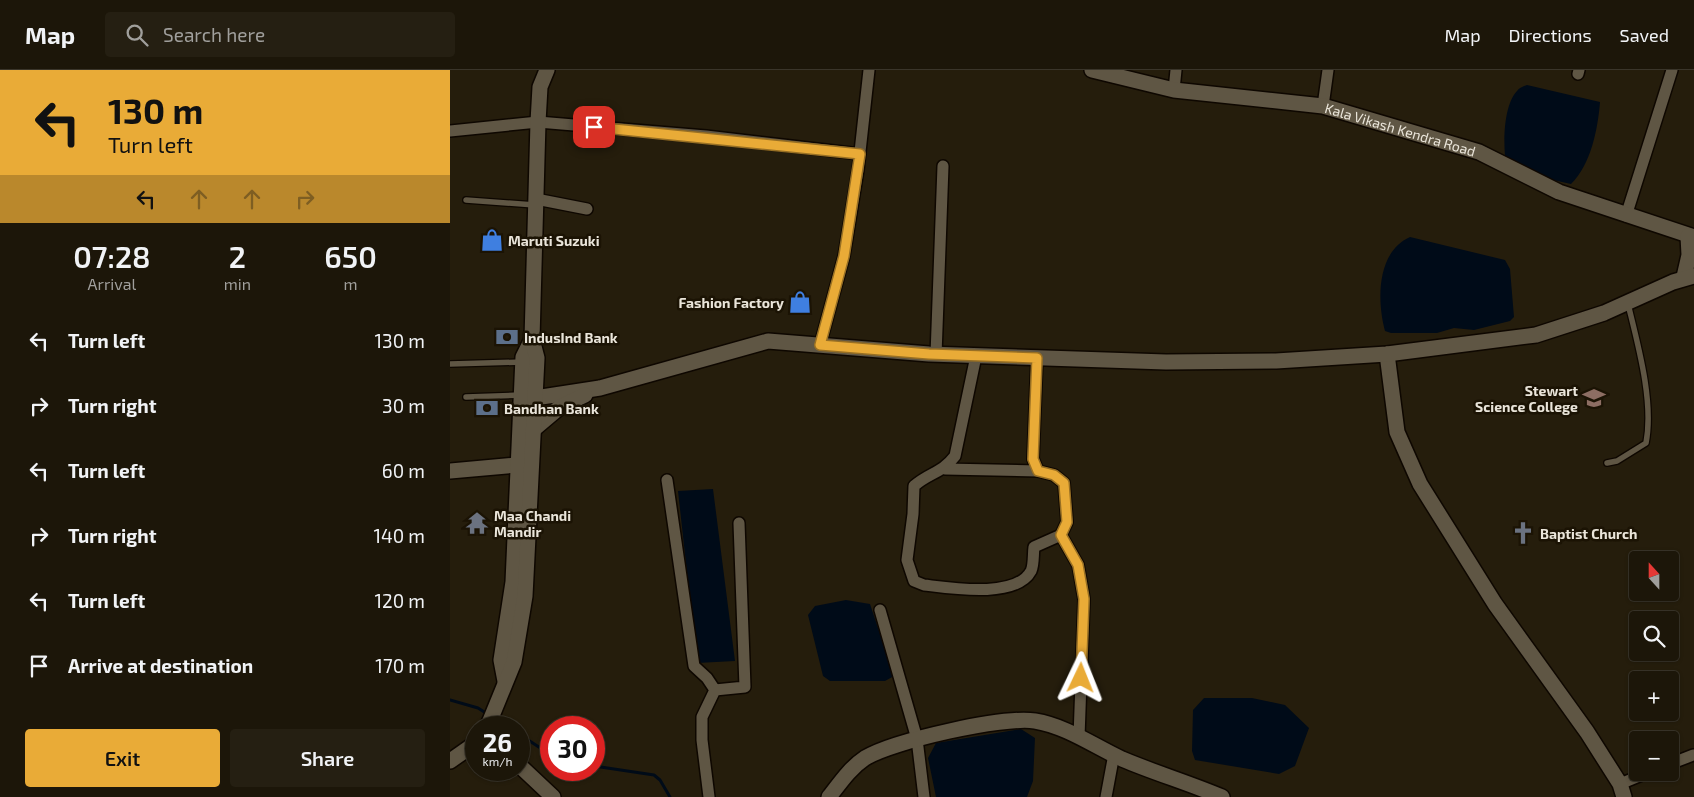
<!DOCTYPE html>
<meta charset="utf-8">
<style>
body{margin:0;font-family:"Exo 2",sans-serif;background:#251f12;color:#f1f3f6;height:100vh;display:flex;flex-direction:column;font-size:19px;white-space:nowrap}
*{box-sizing:border-box;margin:0}
p{font-size:16px;color:#a09f9c}
.icon{flex:none;width:28px;height:28px;fill:none;stroke:currentColor;stroke-width:2;stroke-linecap:round;stroke-linejoin:round}
.map{position:relative;flex:1;overflow:hidden}
.drawer{display:flex;flex-direction:column;background:#1c1609;width:450px}
.drawer>*{flex:none}
.guide{background:#e9ab37;color:#111;overflow:hidden}
.needle{width:32px;rotate:339deg}
.fabs{position:absolute;left:1179px;top:481px;display:grid;gap:10px}
.fabs a{display:grid;place-items:center;width:50px;height:50px;border-radius:5px;background:#1c1609;box-shadow:0 1px 4px #0004,0 0 0 1px #3a352a;font-size:25px}
.speed{position:absolute;left:15px;top:646px;display:flex;gap:10px;font-size:25px;font-weight:700;text-align:center}
.speed>*{display:grid;place-content:center;width:65px;height:65px;border-radius:50%;background:#1c1609;box-shadow:0 1px 4px #0004,0 0 0 1px #3a352a;line-height:1}
.speed small{font-size:12px;font-weight:400}
.speed .limit{border:8px solid #d22;background:#fff;color:#111}
.pin{position:absolute;display:grid;place-items:center;width:42px;height:42px;color:#fff;margin:-21px;border-radius:10px;box-shadow:0 2px 8px #0006}
.me{position:absolute;width:55px;margin:-28px;rotate:2deg;stroke-linejoin:round;filter:drop-shadow(0 0 4px #0008)}
.turn{display:flex;align-items:center;gap:18px;height:105px;padding:0 25px;font-size:22px}
.turn .icon{width:65px;height:65px;stroke-width:2.5}
.turn b{display:block;font-size:35px;line-height:42px}
.lanes{display:flex;align-items:center;height:48px;padding:0 25px;background:#0003;justify-content:center;gap:25px;direction:ltr}
.lanes .off{opacity:.35}
.eta{display:flex;justify-content:space-evenly;align-items:center;height:85px;text-align:center}
.eta b{font-size:30px;font-weight:600;line-height:35px}
.primary-button{display:flex;gap:10px;margin-top:auto;padding:10px 25px}
.primary-button a{flex:1;height:58px;border-radius:5px;background:#e9ab37;color:#111;font-size:20px;font-weight:600;line-height:58px;text-align:center}
.primary-button a+a{background:#251f12;color:#f1f3f6}
ul{padding:0;list-style:none}
li{display:flex;align-items:center;gap:15px;height:65px;padding:0 25px}
li div{flex:1}
li b{display:block;font-size:19px}
li em{font-style:normal}
header{display:flex;align-items:center;gap:30px;box-sizing:border-box;height:70px;padding:0 25px;background:#1c1609;border-bottom:1px solid #3a352a}
header strong{font-size:24px}
nav{display:flex;gap:28px;margin-inline-start:auto;font-size:18px}
.search{width:350px;height:45px;background:#251f12;display:flex;align-items:center;gap:12px;box-sizing:border-box;padding:0 18px;border-radius:5px;color:#a09f9c;font-size:19px}
main{display:flex;flex:1;min-height:0}
.map>svg:first-child{display:block}
</style>
<header>
<strong>Map</strong>
<div class="search"><svg class="icon" aria-label="search" viewBox="0 0 24 24"><circle cx="10" cy="10" r="6"/><path d="M15 15l6 6"/></svg>Search here</div>
<nav><a>Map</a><a>Directions</a><a>Saved</a></nav>
</header>
<main>
<section class="drawer">
<div class="guide">
<div class="turn"><svg class="icon" aria-label="left" viewBox="0 0 24 24"><path d="M17 20v-9H6M10 6l-5 5 5 5"/></svg><div><b>130 m</b>Turn left</div></div>
<div class="lanes"><svg class="icon" aria-label="left" viewBox="0 0 24 24"><path d="M17 20v-9H6M10 6l-5 5 5 5"/></svg><svg class="icon off" aria-label="ahead" viewBox="0 0 24 24"><path d="M12 20V5M6 11l6-6 6 6"/></svg><svg class="icon off" aria-label="ahead" viewBox="0 0 24 24"><path d="M12 20V5M6 11l6-6 6 6"/></svg><svg class="icon off" aria-label="right" viewBox="0 0 24 24"><path d="M7 20v-9h11M14 6l5 5-5 5"/></svg></div>
</div>
<div class="eta">
<div><b>07:28</b><p>Arrival</p></div>
<div><b>2</b><p>min</p></div>
<div><b>650</b><p>m</p></div>
</div>
<ul>
<li><svg class="icon" aria-label="left" viewBox="0 0 24 24"><path d="M17 20v-9H6M10 6l-5 5 5 5"/></svg><div><b>Turn left</b></div><em>130 m</em></li>
<li><svg class="icon" aria-label="right" viewBox="0 0 24 24"><path d="M7 20v-9h11M14 6l5 5-5 5"/></svg><div><b>Turn right</b></div><em>30 m</em></li>
<li><svg class="icon" aria-label="left" viewBox="0 0 24 24"><path d="M17 20v-9H6M10 6l-5 5 5 5"/></svg><div><b>Turn left</b></div><em>60 m</em></li>
<li><svg class="icon" aria-label="right" viewBox="0 0 24 24"><path d="M7 20v-9h11M14 6l5 5-5 5"/></svg><div><b>Turn right</b></div><em>140 m</em></li>
<li><svg class="icon" aria-label="left" viewBox="0 0 24 24"><path d="M17 20v-9H6M10 6l-5 5 5 5"/></svg><div><b>Turn left</b></div><em>120 m</em></li>
<li><svg class="icon" aria-label="arrive" viewBox="0 0 24 24"><path d="M6 21V4h12l-3 4 3 4H6"/></svg><div><b>Arrive at destination</b></div><em>170 m</em></li>
</ul>
<div class="primary-button"><a>Exit</a><a>Share</a></div>
</section>
<div class="map">
<svg width="1244" height="727" viewBox="0 0 1244 727">
<rect width="100%" height="100%" fill="#251d0c"/>
<path fill="#000b18" d="M1077 15 1150 32C1148 58 1141 95 1121 114L1067 102 1056 94C1053 75 1053 36 1067 21 1069 18 1074 16 1077 15Z
M960 167 1055 190 1060 199 1064 247 1060 251 1024 260 1004 258 987 263H941L935 261C927 232 926 182 960 167Z
M263 419 285 591 247 593 228 421Z
M396 530 420 534 444 606 435 611H380L373 606 358 545 365 536Z
M754 628H802L835 635 859 658 845 696 829 704 745 690 742 681 743 640Z
M571 659 585 668 583 711 577 727H486L478 688 486 673Z"/>
<g fill="none" stroke-linecap="round" stroke-linejoin="round">
<path stroke="#000b18" stroke-width="3" d="M0 630 28 638 39 645
M46 649 60 658
M69 664 101 685
M144 696 204 705 210 710 220 727"/>
<defs>
<path id="lane" d="M16 130 85 135
M0 294 73 292
M16 327 71 325
M1157 393 1167 391 1196 373C1204 332 1188 275 1178 234"/>
<path id="street" d="M1128 4 1129 0
M724 20 726 0
M873 36 878 0
M0 61 88 52 256 66 410 84
M86 129 137 139
M1176 146 1222 0
M370 275 394 186 408 100 419 0
M486 285 493 96
M526 286 505 386C491 404 480 402 464 416L463 444 457 490 464 511 474 515C500 518 566 529 581 501 584 495 583 484 584 477L611 465 617 452 614 413 604 405 588 401 583 389 587 288
M495 399 588 401
M217 410 244 596 257 608 265 620 252 647V670L259 727
M611 465 628 495 634 529 629 667
M430 540 467 669 474 727
M265 620 295 617 289 453
M1220 694 1243 685
M1170 714 1199 702
M656 727 664 684"/>
<g id="secondary">
<path id="s1" d="M642 0 724 20 873 36 1029 82 1109 122 1244 167"/>
<path d="M1234 207 1239 185 1238 166"/>
<path d="M937 284 947 362 970 414 1045 534 1137 662 1170 714 1174 727"/>
<path d="M71 325 85 328 150 318 318 271 479 284 716 292 826 291 937 284 1086 265 1154 243 1223 212 1244 206"/>
<path d="M84 359 110 337 135 325"/>
<path d="M0 401 78 394"/>
<path d="M55 611 51 590 63 512 73 287 82 269"/>
<path d="M37 658 64 592 75 526 87 288 82 269 88 52 90 17 97 0"/>
<path d="M0 691 26 673"/>
<path d="M69 695 103 727"/>
<path d="M379 727C390 713 400 698 415 688 443 671 553 646 585 651 616 656 644 676 672 689 705 703 739 713 772 727"/>
</g>
</defs>
<use href="#lane" stroke="#0e0700" stroke-width="8"/>
<use href="#street" stroke="#0e0700" stroke-width="14"/>
<use href="#secondary" stroke="#0e0700" stroke-width="18"/>
<use href="#lane" stroke="#5f5644" stroke-width="5.5"/>
<use href="#street" stroke="#5f5644" stroke-width="11"/>
<use href="#secondary" stroke="#5f5644" stroke-width="15"/>
</g>
<g fill="none" stroke-linecap="round" stroke-linejoin="round">
<defs>
<path id="route" d="M144 57 410 84 394 186 370 275 479 284 587 288 583 389 588 401 604 405 614 413 617 452 611 465 628 495 634 529 631 608"/>
</defs>
<use href="#route" stroke="#976f24" stroke-width="12"/>
<use href="#route" stroke="#e9ab37" stroke-width="9"/>
</g>
<defs>
<symbol id="shop-bare" viewBox="-9 -9 18 18"><path d="M-5-2.5h2.3a2.7 3.5 0 0 1 5.4 0H5L5.5 6h-11ZM-1.5-2.5h3a1.5 2.3 0 0 0-3 0Z" fill="#3f7fe0" stroke="#1b1304" stroke-width="2.5" paint-order="stroke"/></symbol>
<symbol id="bank-bare" viewBox="-9 -9 18 18"><path d="M-6-4H6V4H-6ZM0-2.3a2.3 2.3 0 1 0 0 4.6a2.3 2.3 0 1 0 0-4.6Z" fill="#5c6f8a" stroke="#1b1304" stroke-width="2.5" paint-order="stroke"/></symbol>
<symbol id="university-bare" viewBox="-9 -9 18 18"><path d="M0-5L7-2L0 1L-7-2ZM-4 1L0 2.5L4 1V4Q0 6-4 4Z" fill="#8d6e63" stroke="#1b1304" stroke-width="2.5" paint-order="stroke"/></symbol>
<symbol id="temple-bare" viewBox="-9 -9 18 18"><path d="M0-6L5-2H3V0L6.5 2.5H4V6H1.5V3h-3V6H-4V2.5H-6.5L-3 0V-2H-5Z" fill="#6b7280" stroke="#1b1304" stroke-width="2.5" paint-order="stroke"/></symbol>
<symbol id="church-bare" viewBox="-9 -9 18 18"><path d="M-1.2-6h2.4v3.5h3.3v2.4h-3.3V6h-2.4V-.1h-3.3v-2.4h3.3Z" fill="#6b7280" stroke="#1b1304" stroke-width="2.5" paint-order="stroke"/></symbol>
</defs>
<g fill-rule="evenodd">
<use href="#shop-bare" x="26" y="154" width="32" height="32"/>
<use href="#shop-bare" x="334" y="216" width="32" height="32"/>
<use href="#bank-bare" x="41" y="251" width="32" height="32"/>
<use href="#university-bare" x="1128" y="312" width="32" height="32"/>
<use href="#bank-bare" x="21" y="322" width="32" height="32"/>
<use href="#temple-bare" x="11" y="437" width="32" height="32"/>
<use href="#church-bare" x="1057" y="447" width="32" height="32"/>
</g>
<g text-anchor="middle" dominant-baseline="central" stroke-width="5" stroke-linejoin="round" paint-order="stroke">
<g font-size="14" fill="#eae5da" stroke="#1b1304">
<text stroke="none"><textPath href="#s1" startOffset="315">Kala Vikash Kendra Road</textPath></text>
</g>
<g font-size="14" font-weight="bold" fill="#eae5da" stroke="#1b1304" text-anchor="start">
<text x="58" y="170">Maruti Suzuki</text>
<text x="334" y="232" text-anchor="end">Fashion Factory</text>
<text x="74" y="267">IndusInd Bank</text>
<text x="1128" y="320" text-anchor="end">Stewart<tspan x="1128" dy="16">Science College</tspan></text>
<text x="54" y="338">Bandhan Bank</text>
<text x="44" y="445">Maa Chandi<tspan x="44" dy="16">Mandir</tspan></text>
<text x="1090" y="463">Baptist Church</text>
</g>
</g>
</svg>
<div class="fabs">
<a><svg class="needle" viewBox="-14 -14 28 28"><path d="M0-13l5 13h-10z" fill="#e53935"/><path d="M0 13l5-13h-10z" fill="#a09f9c"/></svg></a>
<a><svg class="icon" aria-label="search" viewBox="0 0 24 24"><circle cx="10" cy="10" r="6"/><path d="M15 15l6 6"/></svg></a>
<a>+</a>
<a>−</a>
</div>
<div class="speed"><div>26<small>km/h</small></div><div class="limit">30</div></div>
<div class="pin" style="left:144px;top:57px;background:#d93025"><svg class="icon" aria-label="arrive" viewBox="0 0 24 24"><path d="M6 21V4h12l-3 4 3 4H6"/></svg></div>
<svg class="me" style="left:631px;top:608px" viewBox="-20 -20 40 40"><path d="M0-17L14 15 0 8-14 15z" fill="#e9ab37" stroke="#fff" stroke-width="4"/></svg>
</div>
</main>
